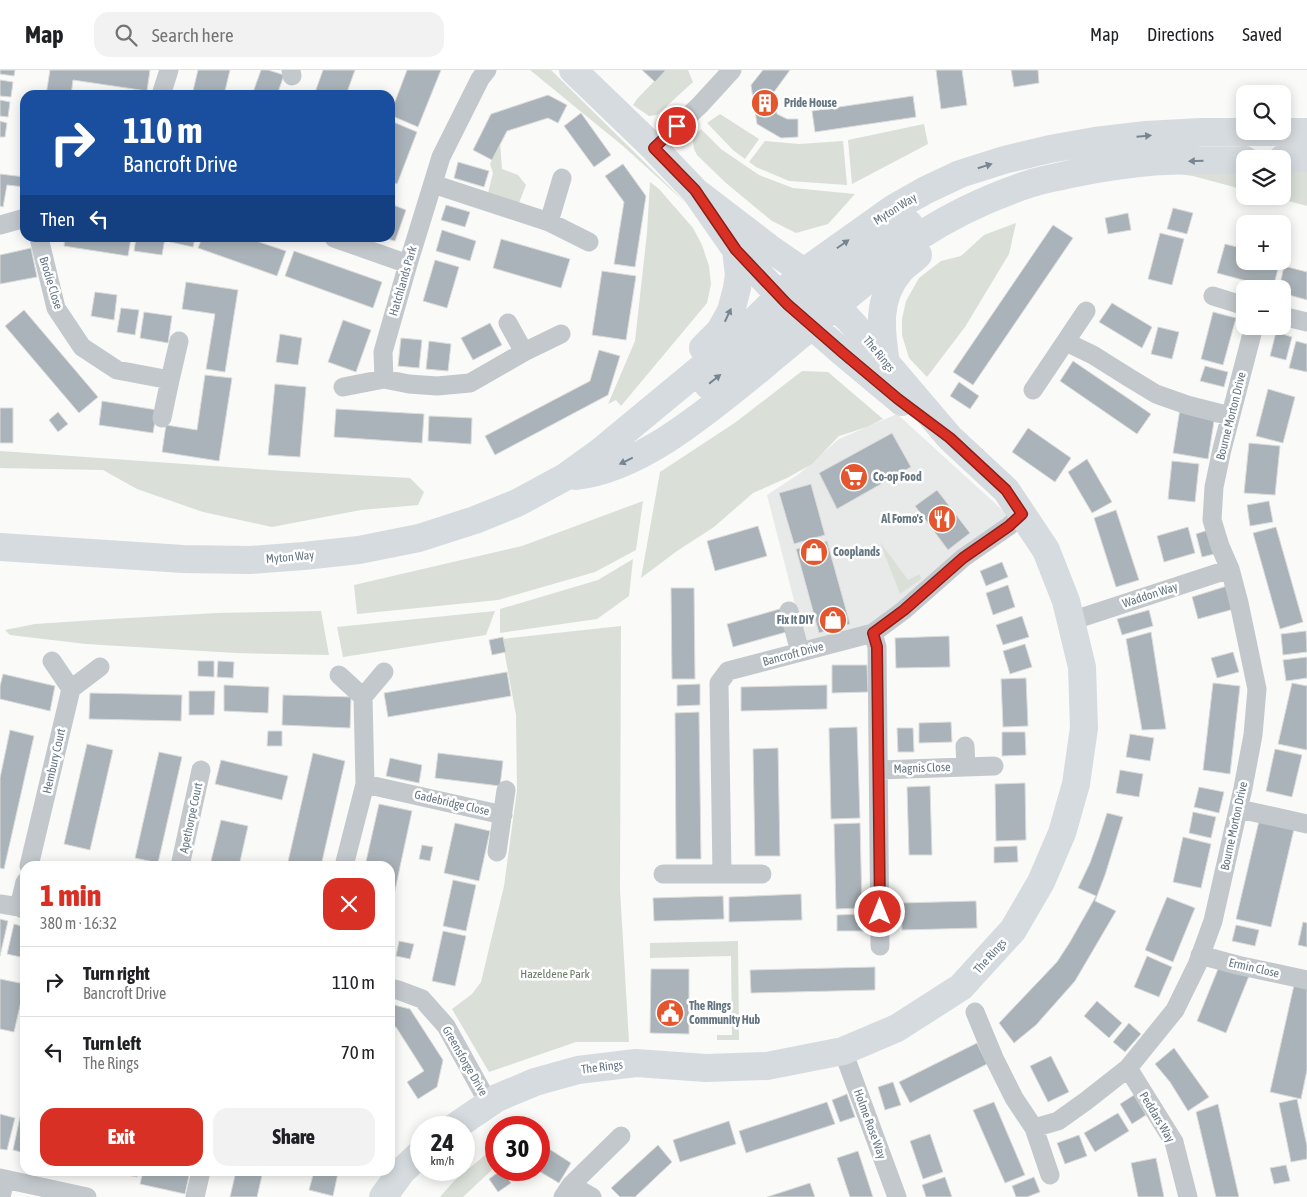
<!DOCTYPE html>
<meta charset="utf-8">
<style>
body{margin:0;font-family:"Asap Condensed",sans-serif;background:#f2f2f2;color:#202124;height:100vh;display:flex;flex-direction:column;font-size:19px;white-space:nowrap}
*{box-sizing:border-box;margin:0}
p{font-size:16px;color:#757577}
.icon{flex:none;width:28px;height:28px;fill:none;stroke:currentColor;stroke-width:2;stroke-linecap:round;stroke-linejoin:round}
.map{position:relative;flex:1;overflow:hidden}
.panel{position:absolute;left:20px;top:791px;width:375px;height:315px;display:flex;flex-direction:column;background:#fff;border-radius:15px;box-shadow:0 2px 12px #0003}
.panel>*{flex:none}
.hud{position:absolute;left:20px;top:20px;width:375px;height:152px;border-radius:15px;box-shadow:0 2px 12px #0003;background:#1a4fa0;color:#fff;overflow:hidden}
.controls{position:absolute;left:1236px;top:15px;display:grid;gap:10px}
.controls a{display:grid;place-items:center;width:55px;height:55px;border-radius:10px;background:#fff;box-shadow:0 2px 12px #0003;font-size:25px}
.speed{position:absolute;left:410px;top:1046px;display:flex;gap:10px;font-size:25px;font-weight:700;text-align:center}
.speed>*{display:grid;place-content:center;width:65px;height:65px;border-radius:50%;background:#fff;box-shadow:0 2px 12px #0003;line-height:1}
.speed small{font-size:12px;font-weight:400}
.speed .limit{border:8px solid #d22;background:#fff;color:#111}
.pin{position:absolute;display:grid;place-items:center;width:42px;height:42px;color:#fff;margin:-21px;border:2px solid #fff;border-radius:50%;box-shadow:0 1px 5px #0007}
.me{position:absolute;width:55px;margin:-28px;rotate:0deg;stroke-linejoin:round;filter:drop-shadow(0 0 4px #0008)}
.turn{display:flex;align-items:center;gap:18px;height:105px;padding:0 20px;font-size:22px}
.turn .icon{width:65px;height:65px;stroke-width:2.5}
.turn b{display:block;font-size:35px;line-height:42px}
.then{display:flex;align-items:center;height:48px;padding:0 20px;background:#0003;gap:10px;font-size:19px}
.round{display:grid;place-items:center;flex:none;width:52px;height:52px;border-radius:15px;background:#f2f2f2}
.overview{display:flex;align-items:center;justify-content:space-between;height:85px;padding:0 20px}
h1{font-size:30px;font-weight:800;line-height:38px;color:#d93025}
.cta{display:flex;gap:10px;margin-top:auto;padding:10px 20px}
.cta a{flex:1;height:58px;border-radius:15px;background:#d93025;color:#fff;font-size:20px;font-weight:800;line-height:58px;text-align:center}
.cta a+a{background:#f2f2f2;color:#202124}
ul{padding:0;list-style:none}
li{display:flex;align-items:center;gap:15px;height:70px;padding:0 20px;border-top:1px solid #e0e0e0}
li div{flex:1}
li b{display:block;font-size:19px}
li em{font-style:normal}
header{display:flex;align-items:center;gap:30px;box-sizing:border-box;height:70px;padding:0 25px;background:#fff;border-bottom:1px solid #e0e0e0}
header strong{font-size:24px}
nav{display:flex;gap:28px;margin-inline-start:auto;font-size:18px}
.search{width:350px;height:45px;background:#f2f2f2;display:flex;align-items:center;gap:12px;box-sizing:border-box;padding:0 18px;border-radius:15px;color:#757577;font-size:19px}
.map>svg:first-child{display:block}
</style>
<header>
<strong>Map</strong>
<div class="search"><svg class="icon" aria-label="search" viewBox="0 0 24 24"><circle cx="10" cy="10" r="6"/><path d="M15 15l6 6"/></svg>Search here</div>
<nav><a>Map</a><a>Directions</a><a>Saved</a></nav>
</header>
<div class="map">
<svg width="1307" height="1127" viewBox="0 0 1307 1127">
<rect width="100%" height="100%" fill="#fafaf8"/>
<path fill="#e8e9e9" d="M897 344 1009 446 868 559 805 573 767 425 799 404 839 369Z"/>
<path fill="#dadfd7" d="M530 0H551L688 135 623 76Z
M665 0H688L693 12 657 45 649 46 633 35 637 29Z
M720 44 759 69 745 89 733 80 707 53Z
M924 54 928 74 852 114 848 70Z
M701 59 721 79 759 105 793 118 855 124 828 154 796 163 772 151 726 113 697 85 694 79 693 71 696 64Z
M765 71 799 74 843 71 847 115 789 111 756 97 749 92Z
M500 72 502 99 518 105 526 115 519 133 488 123 493 103 490 94Z
M1307 98V136L1270 126H1282L1283 99Z
M1245 100V120L1193 106 1156 101Z
M650 112 659 119 693 158 702 175 709 196 711 214 707 233 621 336 616 330 608 334 635 271 647 163Z
M1016 153 1009 184 965 257 927 307 909 288 902 265V249L906 231 919 208 941 191 961 186 984 165Z
M802 301 828 302 883 349 867 357 839 366 812 394 787 408 753 423 714 457 677 481 641 508 660 402 736 352Z
M0 381 284 401 410 408 424 422 418 435 361 440 272 457 203 442 137 419 103 400 0 398Z
M643 431 636 480 595 502 498 530 357 544 354 515 522 476Z
M880 472 908 510 920 504 921 509 900 524Z
M633 489 629 526 597 549 500 563V539L598 510Z
M321 541 329 585 236 583 86 574 10 565 5 560 35 554 111 549 217 543Z
M495 541 486 565 343 587 337 557Z
M621 556 620 820 629 972H576L489 1002 452 939 472 924 481 912 504 816 517 720 516 645 502 569Z
M738 871 739 970H717V965H732L731 886 650 888V873Z
M496 1076V1096L463 1127H440L454 1111Z"/>
<path fill="#aab3b9" stroke="#dcdcda" d="M0 0H15L14 6 0 4Z
M50 0H150L147 21 73 10 71 25H46Z
M198 0H230L224 25H192Z
M261 0H268L284 5 277 25H252Z
M323 0H355L346 25H314Z
M407 0H441L418 57 390 45Z
M642 0H666L655 12Z
M763 0H790L774 22 777 44 787 49H798V67L781 68 757 54 751 15Z
M936 0H962L967 35 941 39Z
M1011 0H1038L1039 13 1014 17Z
M0 10 13 12 11 27 0 26Z
M548 25 567 35 558 53 548 48 507 61 492 90 473 80 491 44Z
M913 26 916 47 815 62 812 41Z
M0 30 10 32 8 47 0 46Z
M581 43 611 85 594 97 564 56Z
M0 51 7 53 5 67H0Z
M391 51 417 62 397 114 390 111V54Z
M458 92 489 101 484 117 454 108Z
M623 94 646 126 635 197 614 194 624 132 605 106Z
M0 104 25 107V117L7 115 3 137 0 136Z
M391 134 406 140 395 171 384 168H390V137Z
M446 135 470 142 465 157 441 150Z
M1173 138 1193 143 1187 164 1167 159Z
M1128 143 1131 160 1108 164 1105 148Z
M1053 155 1073 168 973 315 953 302Z
M442 160 476 171 470 191 436 181Z
M1160 163 1184 169 1172 215 1148 209Z
M65 168H131L128 186 64 176Z
M136 168H165L162 185 134 181Z
M171 168H195L193 177 170 172Z
M202 168H247L286 181 277 206 198 178Z
M501 169 570 189 561 218 493 198Z
M1225 174 1245 179V191H1280L1273 218 1217 203Z
M31 178 37 207 0 214V185Z
M294 181 382 212 373 238 285 206Z
M435 190 459 197 447 238 423 231Z
M1284 196 1307 202V230L1282 223V219H1279Z
M602 201 636 206 626 270 592 265Z
M186 212 238 220 225 302 206 299 215 244 182 239Z
M95 222 117 225 114 250 91 246Z
M1112 233 1152 257 1142 278 1099 252Z
M121 238 139 240 135 265 117 262Z
M24 240 98 327 79 343 5 256Z
M144 242 172 246 168 273 140 268Z
M1213 242 1236 248 1223 295 1201 289Z
M343 250 371 260 356 302 328 292Z
M490 253 502 275 473 290 461 268Z
M1158 257 1179 262 1172 289 1151 284Z
M1276 262 1292 267 1286 290 1270 286Z
M280 264 302 268 298 295 276 292Z
M401 268 422 270 419 298 398 296Z
M429 271 451 274 448 301 426 299Z
M1296 271 1307 274V302L1289 298Z
M599 280 620 286 608 325 495 385 485 366 590 311Z
M1073 291 1151 344 1137 364 1060 311Z
M1205 296 1228 302 1224 317 1200 311Z
M205 305 232 308 219 391 162 382 166 355 197 360Z
M959 312 979 326 970 339 950 326Z
M275 314 306 317 300 387 268 385Z
M1268 319 1295 327 1283 373 1256 366Z
M102 331 157 340 153 363 99 355Z
M0 338H13V373H0Z
M336 339 424 344 422 373 334 367Z
M1180 339 1215 345 1208 389 1173 383Z
M58 342 68 354 58 362 49 350Z
M429 346 472 348 471 374 428 371Z
M1028 358 1071 388 1055 412 1012 382Z
M892 363 911 397 837 439 819 403Z
M1249 373 1280 376 1275 425 1244 423Z
M1087 389 1112 432 1092 443 1068 402Z
M1172 391 1199 394 1195 432 1168 429Z
M811 414 825 465 794 474 779 423Z
M937 420 970 463 948 480 915 436Z
M1269 431 1273 452 1250 456 1247 435Z
M1116 440 1139 510 1116 517 1094 448Z
M758 456 767 486 715 501 707 471Z
M1188 457 1195 483 1164 492 1157 466Z
M1276 457 1303 552 1280 559 1253 463Z
M1211 459 1218 483 1202 487 1196 464Z
M827 471 850 554 819 563 796 479Z
M1002 492 1008 507 986 516 980 501Z
M1008 515 1015 537 993 545 986 523Z
M1227 516 1234 539 1198 549 1192 527Z
M671 518H694L695 609H672Z
M783 538 790 561 733 577 727 554Z
M1149 540 1153 556 1122 565 1117 549Z
M1022 546 1029 567 1003 575 996 555Z
M1306 561 1307 582 1283 585 1281 564Z
M1151 562 1166 659 1142 660 1126 569Z
M949 566 950 597 896 598 895 568Z
M503 567 506 582 492 585 489 570Z
M1025 574 1032 597 1010 604 1003 581Z
M1233 582 1239 602 1217 608 1211 588Z
M1307 587V608L1286 611 1283 590Z
M198 591H214V607L198 606Z
M218 591 234 592 233 608 217 607Z
M832 595H867L868 622 832 623Z
M507 602 511 626 388 647 384 623Z
M3 604 55 616 50 641 0 629V616Z
M1026 608 1028 656 1003 657 1001 609Z
M1213 613 1240 616 1230 704 1203 700Z
M1292 613 1307 616V680L1278 674Z
M700 614V635L677 636V615Z
M224 615 269 617 268 643 224 641Z
M827 615V639L741 641V617Z
M189 621H215L214 645H189Z
M90 623 182 625 181 651 89 649Z
M283 625 351 627 350 658 282 655Z
M699 642 701 789H676L675 643Z
M951 652 952 672 919 673V653Z
M857 657 860 748 831 749 829 658Z
M897 658H913L914 682H898Z
M10 660 34 666 4 799 0 798V708Z
M268 661H282V676H267Z
M1002 662H1025L1026 685 1002 686Z
M1130 664 1154 668 1150 691 1126 687Z
M87 674 113 680 90 780 64 774Z
M778 678 780 786H755L753 679Z
M1275 679 1302 685 1292 727 1266 721Z
M159 682 182 687 158 793 135 788Z
M313 683 345 691 321 796H287Z
M438 683 503 691 500 716 435 708Z
M390 688 422 695 419 713 386 706Z
M221 690 288 706 282 730 215 714Z
M1120 700 1143 704 1139 727 1116 723Z
M1025 713 1026 770 996 771 995 714Z
M930 716 932 785H909L907 717Z
M1199 717 1224 722 1219 743 1194 737Z
M379 734 412 741 392 834H390V796H365Z
M1193 742 1216 747 1211 768 1189 763Z
M1107 743 1123 747 1105 805 1095 831 1116 841 1075 911 1036 955 1014 973 999 953 1057 892 1070 872 1096 826 1078 818 1090 793 1099 768Z
M221 750 248 756 239 796H216L210 795Z
M1259 751 1294 759 1271 857 1236 849Z
M455 753 490 761 479 811 444 803Z
M860 753 862 838 836 839 834 754Z
M1183 767 1211 774 1201 818 1173 812Z
M422 775 433 777 430 791 419 789Z
M1017 776 1018 792 994 793V777Z
M453 810 476 815 466 861 443 856Z
M801 824 802 850 729 852V827Z
M723 826 724 849 654 851 653 828Z
M1167 827 1195 838 1173 892 1145 880Z
M976 831 977 858 902 860 901 833Z
M863 844 864 861H837V845Z
M0 849 8 851 0 886Z
M1303 852 1307 853V877L1298 875Z
M14 854 25 857V888L7 884Z
M1236 855 1259 860 1255 876 1232 871Z
M443 861 466 866 455 916 432 911Z
M399 871 414 874 410 889 396 886Z
M1147 886 1172 897 1159 927 1134 917Z
M1220 894 1249 906 1226 963 1197 951Z
M875 897V920L751 923 750 900Z
M651 899H689V964L650 963Z
M0 909 25 914 14 962 0 959Z
M1294 915 1307 918V1000L1301 1029 1270 1022Z
M1097 931 1122 953 1109 968 1084 946Z
M390 934 410 939 443 990 437 1017 418 1029 407 1012 424 1001 396 957 390 955Z
M1129 953 1141 964 1125 982 1113 972Z
M977 973 987 994 910 1033 899 1012Z
M1174 978 1209 1027 1188 1041 1170 1012 1155 994Z
M1051 986 1069 1022 1048 1032 1030 996Z
M893 1012 901 1035 885 1040 878 1017Z
M847 1024 855 1047 840 1052 832 1030Z
M1134 1025 1146 1045 1132 1054 1120 1034Z
M1297 1029 1307 1076V1089L1291 1092 1279 1033Z
M827 1032 835 1054 746 1083 739 1061Z
M994 1032 1025 1105 1005 1113 973 1040Z
M1218 1034 1239 1127H1216L1196 1042Z
M1118 1043 1129 1061 1095 1082 1084 1063Z
M0 1044 15 1048 7 1080 0 1079Z
M20 1047 25 1048V1083L13 1080Z
M729 1051 736 1074 680 1092 673 1070Z
M930 1064 943 1102 923 1109 910 1071Z
M1079 1065 1087 1086 1065 1094 1057 1073Z
M540 1073 571 1093 559 1113 537 1100H539Z
M658 1075 672 1092 635 1127H620L611 1118Z
M858 1081 873 1127H850L837 1088Z
M1156 1088 1164 1127H1138L1131 1093Z
M1286 1095 1290 1111 1274 1114 1270 1098Z
M501 1100H502L511 1113 498 1122 489 1109Z
M119 1101H138L137 1107 118 1103Z
M143 1101H190L185 1124 140 1114Z
M236 1101H263L257 1127H230Z
M314 1101H330L338 1103 333 1126 309 1120Z
M945 1107 952 1127H926L922 1115Z
M1034 1107 1040 1122 1027 1127H1016L1012 1116Z
M810 1113 815 1127H767Z"/>
<g fill="none" stroke-linecap="round" stroke-linejoin="round">
<path stroke="#c3c8cc" stroke-width="19" d="M291 0 292 6
M161 25 169 0
M654 78 700 35 732 0
M433 114 549 152 589 172
M549 152 562 108
M0 155 25 148
M39 168 56 238 82 277 117 300 170 310 162 348
M334 168 408 194
M1213 226 1245 236
M1282 246 1307 252
M508 253 524 282
M1066 272 1093 285 1128 307 1156 324 1187 335 1230 346
M384 309 383 282 408 194 441 87 480 9 487 0
M170 310 179 271
M343 317 384 309 409 314 437 316 470 313 524 282 561 264
M1033 320 1086 241
M789 541 800 582
M1071 551 1230 499
M873 563 877 577 880 876
M339 605 363 627 384 602
M71 619 100 597
M965 676 966 696
M879 700 994 696
M365 714 503 745
M1239 739 1307 754
M497 782 506 720
M29 796 71 619 52 591
M180 796 201 700
M344 796 365 714 363 627
M722 803 719 613 728 601 873 563 904 540 963 488 1009 456 1022 444
M663 804H762
M0 834 19 837 25 840
M19 837 25 812
M1200 885 1237 895 1307 910
M390 918 398 920 422 929 446 956 489 1034
M975 942 994 988 1014 1028 1034 1058 1058 1051 1086 1031 1128 998 1175 940 1197 895 1213 851 1243 718 1253 665 1257 619 1239 533 1230 499 1220 476 1212 450 1214 417 1222 379 1254 256
M843 981 897 1127
M1128 998 1174 1072 1188 1127
M1034 1058 1050 1105
M0 1108 87 1127
M571 1115 592 1127
M1 1127 5 1109
M195 1127 201 1101
M563 1127 571 1115 621 1066"/>
<path stroke="#d6dbdf" stroke-width="28" d="M573 0 654 78 695 121 736 180 780 226 795 241 842 282 902 332
M1282 89 1307 88
M803 223 819 218 833 211 870 180 890 165 909 154
M703 278 720 261 731 241 737 218 739 205 736 180
M886 294C881 261 876 229 900 201 905 195 912 191 918 185
M708 315 766 268 795 241 812 237
M575 406C642 399 711 338 762 297 795 269 829 242 862 214 880 198 898 180 918 167 953 144 992 126 1032 113 1042 110 1052 108 1062 106 1091 99 1120 95 1149 92 1181 89 1213 91 1245 90
M0 477 183 489 250 490 304 486 359 480 419 468 475 450 517 433 565 407 601 381 711 290 754 251 804 202 894 138 926 120 960 104 1004 90 1050 79 1095 71 1146 65 1201 62H1307
M453 1058 497 1028 535 1012 578 1000 636 993 706 998 767 996 843 981 897 958 961 917 1013 860 1041 812 1062 763 1076 714 1084 658 1082 597 1066 531 1046 480 1006 420 950 368 853 254 804 202 772 180 695 121
M383 1127 402 1101 421 1083"/>
</g>
<defs><path id="oneway-solid" d="M-6-.8H1V-3.2L6.5 0L1 3.2V.8H-6Z" transform="scale(1.25)"/></defs>
<g fill="#768591">
<use href="#oneway-solid" transform="translate(1144 66) rotate(-5)"/>
<use href="#oneway-solid" transform="translate(1196 91) rotate(179)"/>
<use href="#oneway-solid" transform="translate(985 96) rotate(-17)"/>
<use href="#oneway-solid" transform="translate(843 174) rotate(-35)"/>
<use href="#oneway-solid" transform="translate(728 245) rotate(-65)"/>
<use href="#oneway-solid" transform="translate(715 309) rotate(-38)"/>
<use href="#oneway-solid" transform="translate(626 391) rotate(154)"/>
</g>
<g fill="none" stroke-linecap="round" stroke-linejoin="round">
<defs>
<path id="route" d="M677 56 654 78 695 120 736 180 787 234 842 282 898 329 950 368 1006 420 1022 444 1009 456 963 488 904 540 873 563 877 577 880 842"/>
</defs>
<use href="#route" stroke="#8d1f18" stroke-width="12"/>
<use href="#route" stroke="#d93025" stroke-width="9"/>
</g>
<defs>
<symbol id="building-disc" viewBox="-11 -11 22 22"><circle r="9.5" fill="#e4572e" stroke="#fff"/><path d="M-4-6H4V6H1V3H-1V6H-4ZM-2.5-4.3h1.7v1.8h-1.7ZM.8-4.3h1.7v1.8H.8ZM-2.5-1h1.7V.8h-1.7ZM.8-1h1.7V.8H.8Z" fill="#fff"/></symbol>
<symbol id="supermarket-disc" viewBox="-11 -11 22 22"><circle r="9.5" fill="#e4572e" stroke="#fff"/><path d="M-6-5.5h2.5l.6 2H6L4.5 2H-2.5L-4.4-4H-6ZM-1.5 3.2a1.3 1.3 0 1 0 .1 0ZM3 3.2a1.3 1.3 0 1 0 .1 0Z" fill="#fff"/></symbol>
<symbol id="restaurant-disc" viewBox="-11 -11 22 22"><circle r="9.5" fill="#e4572e" stroke="#fff"/><path d="M-5-6h1v4h1v-4h1v4h1v-4h1v5L-1.5 .5V6h-2V.5L-5-1ZM5-6V6H3V1.5H1.5Q1.5-4 5-6Z" fill="#fff"/></symbol>
<symbol id="shop-disc" viewBox="-11 -11 22 22"><circle r="9.5" fill="#e4572e" stroke="#fff"/><path d="M-5-2.5h2.3a2.7 3.5 0 0 1 5.4 0H5L5.5 6h-11ZM-1.5-2.5h3a1.5 2.3 0 0 0-3 0Z" fill="#fff"/></symbol>
<symbol id="civic-disc" viewBox="-11 -11 22 22"><circle r="9.5" fill="#e4572e" stroke="#fff"/><path d="M-.6-6.5H3V-4.5H.6V-3L4-1V1h2V6H-6V1h2V-1L-.6-3ZM-1.2 2.5V6h2.4V2.5Z" fill="#fff"/></symbol>
</defs>
<g fill-rule="evenodd">
<use href="#building-disc" x="749" y="17" width="32" height="32"/>
<use href="#supermarket-disc" x="838" y="391" width="32" height="32"/>
<use href="#restaurant-disc" x="926" y="433" width="32" height="32"/>
<use href="#shop-disc" x="798" y="466" width="32" height="32"/>
<use href="#shop-disc" x="817" y="534" width="32" height="32"/>
<use href="#civic-disc" x="654" y="927" width="32" height="32"/>
</g>
<g text-anchor="middle" dominant-baseline="central" stroke-width="5" stroke-linejoin="round" paint-order="stroke">
<g font-size="12" font-weight="bold" fill="#657683" stroke="#fff" text-anchor="start">
<text x="784" y="33">Pride House</text>
<text x="873" y="407">Co-op Food</text>
<text x="923" y="449" text-anchor="end">Al Forno's</text>
<text x="833" y="482">Cooplands</text>
<text x="814" y="550" text-anchor="end">Fix It DIY</text>
<text x="689" y="936">The Rings<tspan x="689" dy="14">Community Hub</tspan></text>
</g>
<g font-size="12" fill="#657683" stroke="#fff">
<text transform="translate(895 139) rotate(-32)">Myton Way</text>
<text transform="translate(403 211) rotate(-74)">Hatchlands Park</text>
<text transform="translate(51 213) rotate(73)">Brodie Close</text>
<text transform="translate(879 284) rotate(50)">The Rings</text>
<text transform="translate(1231 346) rotate(-76)">Bourne Morton Drive</text>
<text transform="translate(290 487) rotate(-5)">Myton Way</text>
<text transform="translate(1150 525) rotate(-18)">Waddon Way</text>
<text transform="translate(793 584) rotate(-15)">Bancroft Drive</text>
<text transform="translate(54 691) rotate(-77)">Hembury Court</text>
<text transform="translate(922 698) rotate(-2)">Magnis Close</text>
<text transform="translate(452 733) rotate(13)">Gadebridge Close</text>
<text transform="translate(191 748) rotate(-78)">Apethorpe Court</text>
<text transform="translate(1234 756) rotate(-78)">Bourne Morton Drive</text>
<text transform="translate(990 886) rotate(-48)">The Rings</text>
<text transform="translate(1254 898) rotate(13)">Ermin Close</text>
<text transform="translate(465 991) rotate(60)">Greensforge Drive</text>
<text transform="translate(602 997) rotate(-7)">The Rings</text>
<text transform="translate(1157 1047) rotate(59)">Peddars Way</text>
<text transform="translate(870 1054) rotate(70)">Holme Rose Way</text>
</g>
<g font-size="12" fill="#687a64" stroke="#fff">
<text x="555" y="904">Hazeldene Park</text>
</g>
</g>
</svg>
<div class="controls">
<a><svg class="icon" aria-label="search" viewBox="0 0 24 24"><circle cx="10" cy="10" r="6"/><path d="M15 15l6 6"/></svg></a>
<a><svg class="icon" aria-label="layers" viewBox="0 0 24 24"><path d="M12 4l9 5-9 5-9-5zM3 14l9 5 9-5"/></svg></a>
<a>+</a>
<a>−</a>
</div>
<div class="speed"><div>24<small>km/h</small></div><div class="limit">30</div></div>
<div class="pin" style="left:677px;top:56px;background:#d93025"><svg class="icon" aria-label="arrive" viewBox="0 0 24 24"><path d="M6 21V4h12l-3 4 3 4H6"/></svg></div>
<svg class="me" style="left:880px;top:842px" viewBox="-20 -20 40 40"><circle r="17" fill="#d93025" stroke="#fff" stroke-width="3"/><path d="M0-11L8 9 0 5-8 9z" fill="#fff"/></svg>
<div class="hud">
<div class="turn"><svg class="icon" aria-label="right" viewBox="0 0 24 24"><path d="M7 20v-9h11M14 6l5 5-5 5"/></svg><div><b>110 m</b>Bancroft Drive</div></div>
<div class="then">Then<svg class="icon" aria-label="left" viewBox="0 0 24 24"><path d="M17 20v-9H6M10 6l-5 5 5 5"/></svg></div>
</div>
<section class="panel">
<div class="overview"><div><h1>1 min</h1><p>380 m · 16:32</p></div><a class="round" style="background:#d93025;color:#fff"><svg class="icon" aria-label="close" viewBox="0 0 24 24"><path d="M6 6l12 12M18 6L6 18"/></svg></a></div>
<ul>
<li><svg class="icon" aria-label="right" viewBox="0 0 24 24"><path d="M7 20v-9h11M14 6l5 5-5 5"/></svg><div><b>Turn right</b><p>Bancroft Drive</p></div><em>110 m</em></li>
<li><svg class="icon" aria-label="left" viewBox="0 0 24 24"><path d="M17 20v-9H6M10 6l-5 5 5 5"/></svg><div><b>Turn left</b><p>The Rings</p></div><em>70 m</em></li>
</ul>
<div class="cta"><a>Exit</a><a>Share</a></div>
</section>
</div>
